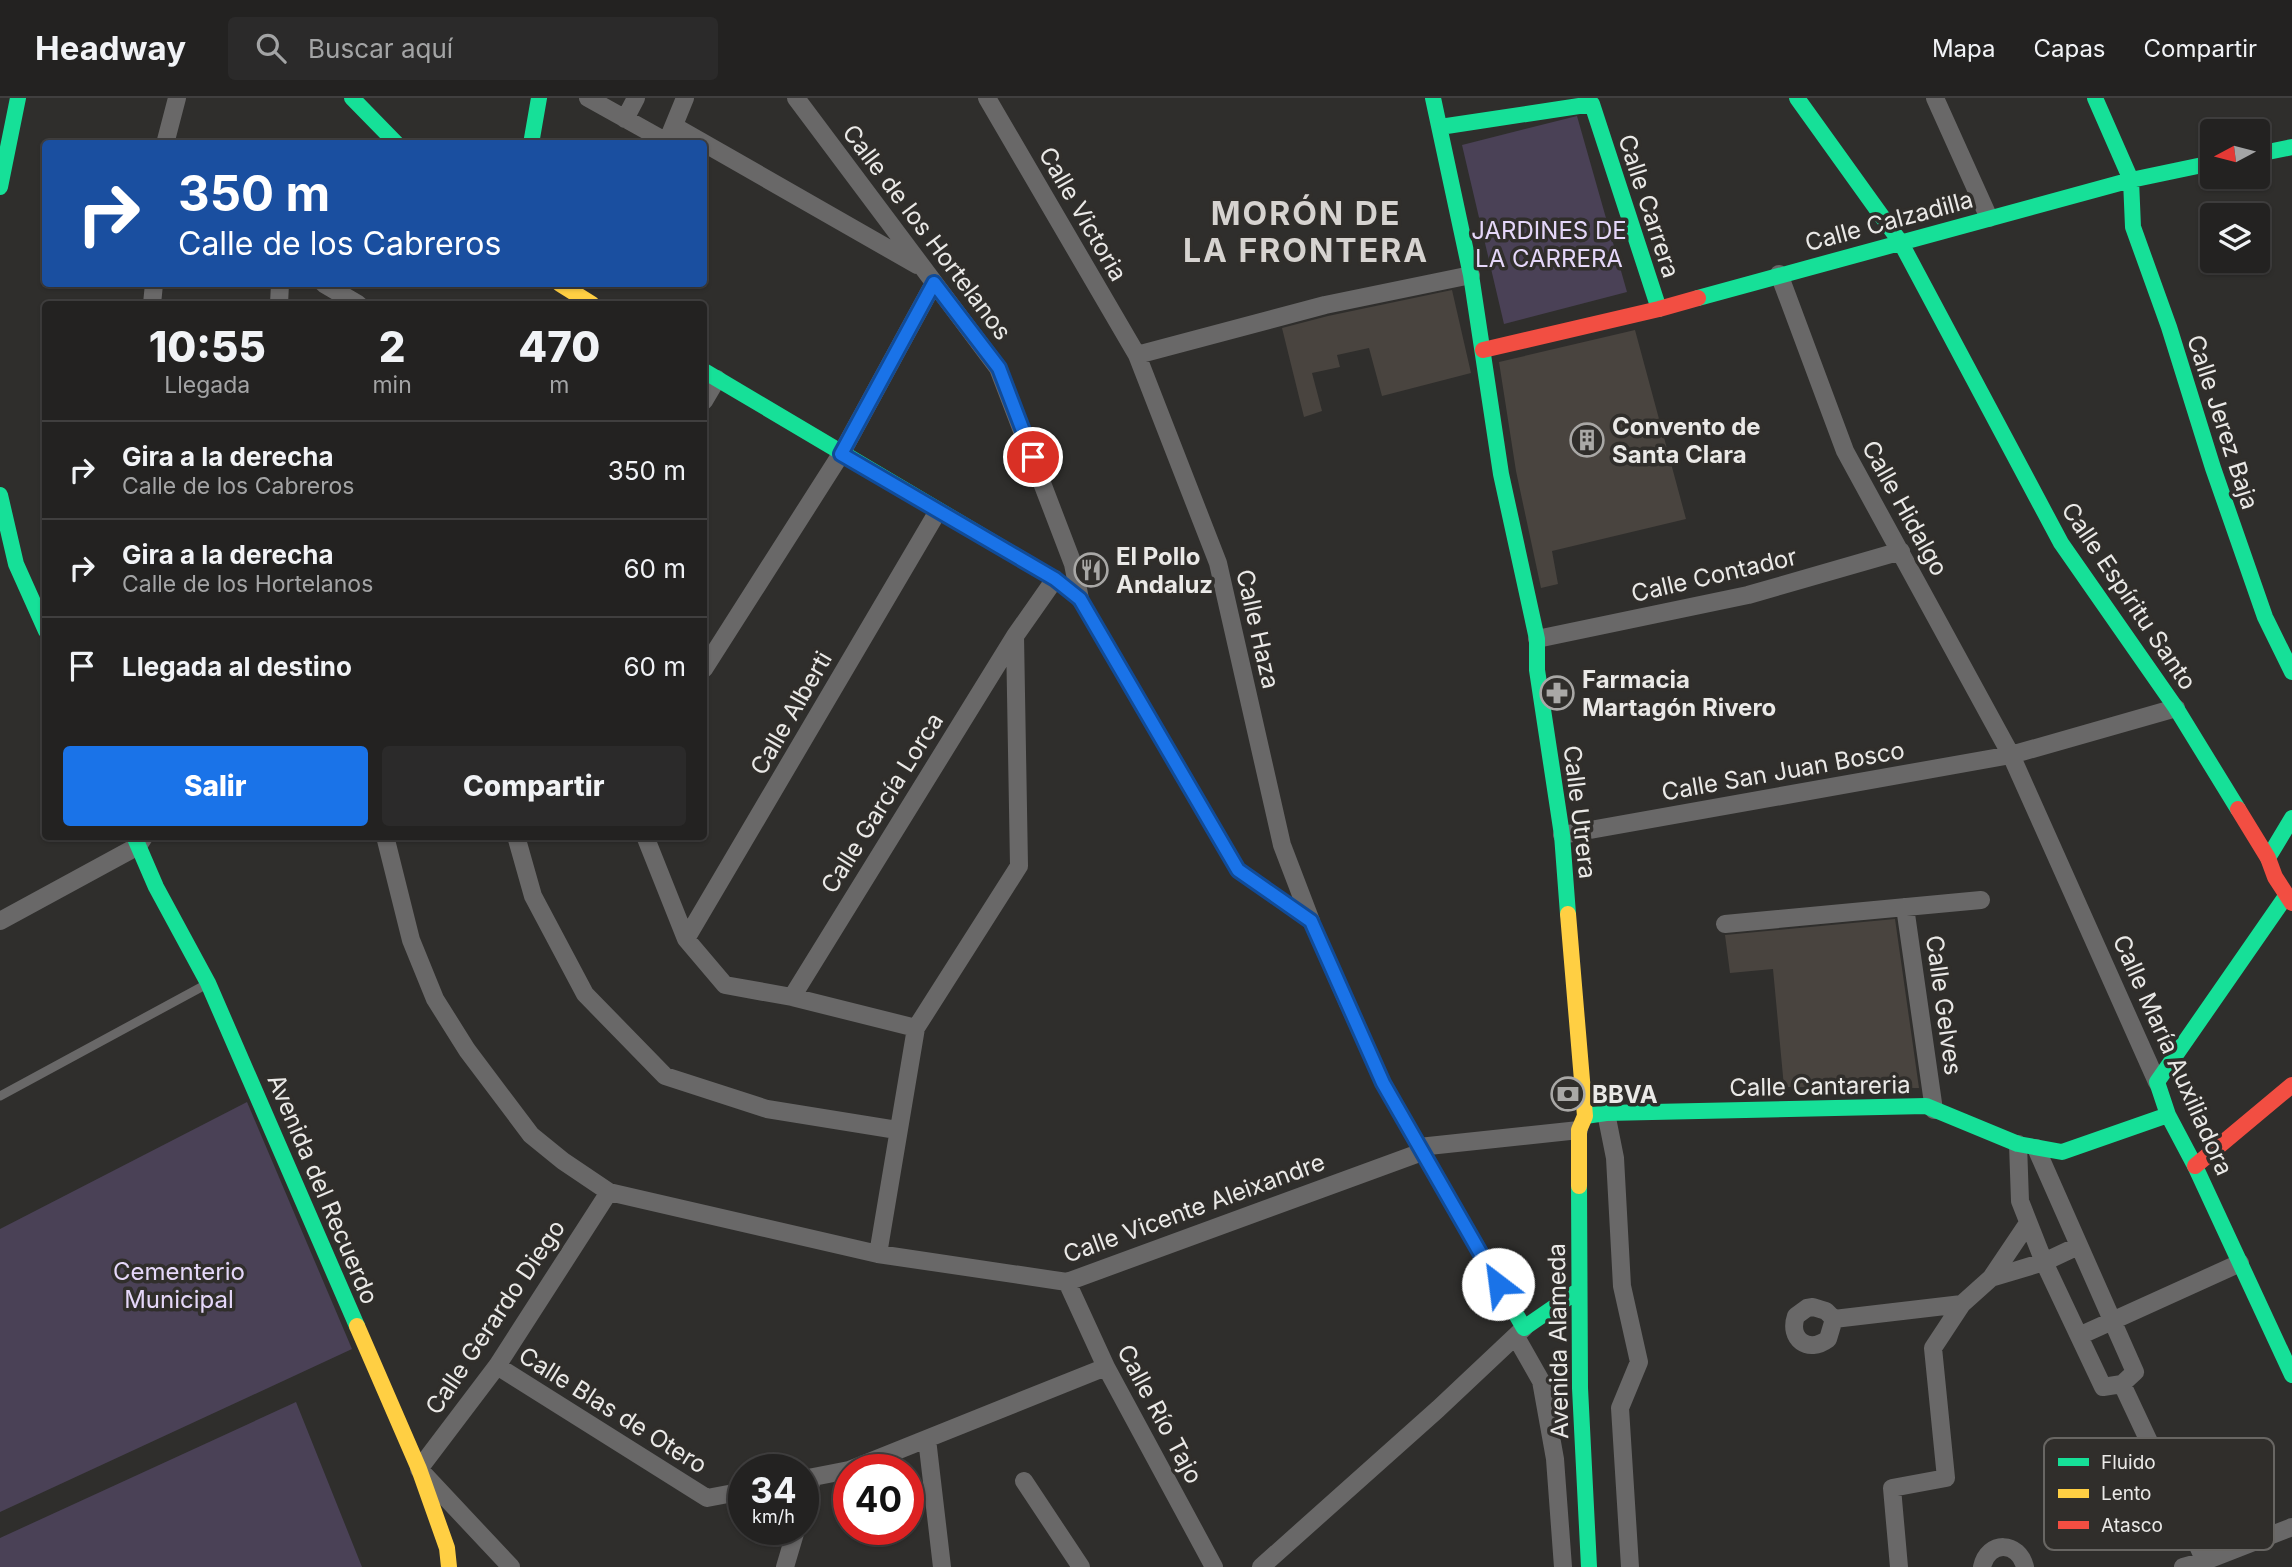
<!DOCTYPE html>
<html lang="es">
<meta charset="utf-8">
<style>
body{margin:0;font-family:Inter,sans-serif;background:#2b2a2a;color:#f1f3f6;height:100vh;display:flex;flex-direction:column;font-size:26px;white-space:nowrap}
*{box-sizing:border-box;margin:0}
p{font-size:23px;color:#a3a4a5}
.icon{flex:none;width:38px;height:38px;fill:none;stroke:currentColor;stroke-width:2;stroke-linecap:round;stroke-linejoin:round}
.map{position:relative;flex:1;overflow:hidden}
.drawer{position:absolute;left:42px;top:203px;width:665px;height:539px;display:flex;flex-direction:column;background:#232221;border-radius:7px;box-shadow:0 2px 5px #0004,0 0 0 2px #403f3f}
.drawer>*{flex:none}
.top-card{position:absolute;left:42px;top:42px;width:665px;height:147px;border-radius:7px;box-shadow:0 2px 5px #0004,0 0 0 2px #403f3f;background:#1a4fa0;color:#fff;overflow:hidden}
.needle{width:46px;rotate:263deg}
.tools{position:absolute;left:2200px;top:21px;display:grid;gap:14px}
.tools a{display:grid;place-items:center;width:70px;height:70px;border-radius:7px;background:#232221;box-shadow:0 2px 5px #0004,0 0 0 2px #403f3f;font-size:35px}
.speed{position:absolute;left:728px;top:1356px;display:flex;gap:14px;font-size:35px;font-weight:700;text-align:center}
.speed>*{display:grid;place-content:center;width:91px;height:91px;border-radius:50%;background:#232221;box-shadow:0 2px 5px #0004,0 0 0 2px #403f3f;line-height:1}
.speed small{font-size:18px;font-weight:400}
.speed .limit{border:10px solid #d22;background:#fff;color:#111}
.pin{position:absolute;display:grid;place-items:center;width:60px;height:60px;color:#fff;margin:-30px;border:4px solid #fff;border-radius:50%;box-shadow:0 2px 7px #0007}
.me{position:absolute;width:77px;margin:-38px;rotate:330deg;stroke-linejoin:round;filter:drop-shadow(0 0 5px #0008)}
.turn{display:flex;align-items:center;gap:24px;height:147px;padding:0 21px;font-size:32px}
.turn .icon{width:91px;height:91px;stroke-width:2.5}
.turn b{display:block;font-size:49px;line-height:60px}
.eta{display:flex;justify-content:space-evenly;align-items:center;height:119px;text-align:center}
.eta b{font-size:42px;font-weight:800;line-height:49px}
.action{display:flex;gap:14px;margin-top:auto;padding:14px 21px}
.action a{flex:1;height:80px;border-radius:7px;background:#1a73e8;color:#fff;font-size:28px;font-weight:800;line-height:80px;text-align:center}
.action a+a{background:#2b2a2a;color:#f1f3f6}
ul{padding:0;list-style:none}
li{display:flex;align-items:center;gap:21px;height:98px;padding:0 21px;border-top:2px solid #403f3f}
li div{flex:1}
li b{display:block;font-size:26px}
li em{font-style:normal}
header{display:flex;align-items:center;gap:42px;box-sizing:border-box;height:98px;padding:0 35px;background:#232221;border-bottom:2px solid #403f3f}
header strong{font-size:33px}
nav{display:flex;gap:38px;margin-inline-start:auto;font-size:24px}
.search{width:490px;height:63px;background:#2b2a2a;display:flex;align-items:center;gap:18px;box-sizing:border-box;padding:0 24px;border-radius:7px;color:#a3a4a5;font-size:26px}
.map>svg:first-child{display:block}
</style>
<header>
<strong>Headway</strong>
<div class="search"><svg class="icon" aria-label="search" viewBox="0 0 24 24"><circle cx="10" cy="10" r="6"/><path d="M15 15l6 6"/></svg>Buscar aquí</div>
<nav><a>Mapa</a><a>Capas</a><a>Compartir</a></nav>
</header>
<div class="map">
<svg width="2292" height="1469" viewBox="0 0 2292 1469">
<rect width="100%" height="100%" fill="#2f2e2c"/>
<path fill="#4a4156" d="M1577 18 1627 194 1504 226 1462 47Z
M247 1004 352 1251 0 1414V1131Z
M296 1304 362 1469H0V1440Z"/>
<path fill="#49443f" d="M1452 192 1471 275 1382 298 1369 250 1337 257 1340 269 1312 275 1322 313 1304 319 1282 230 1328 218Z
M1635 232 1686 421 1552 453 1558 486 1541 490 1516 373 1499 264Z
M1895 821 1919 990 1784 989 1773 871 1730 875 1725 837Z"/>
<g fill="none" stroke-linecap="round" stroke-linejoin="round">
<path stroke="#696868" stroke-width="9" d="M0 998 207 886"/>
<path stroke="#696868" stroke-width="18" d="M588 0 667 44 685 0
M796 0 998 270 1073 466 1080 501
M987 0 1137 257 1218 465 1282 747 1311 823
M1935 0 1989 120
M625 21 636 0
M674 28 917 167
M165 46 177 0
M1779 176 1845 353 2011 657 2157 984
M324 186 358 206
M152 206 154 186
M279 206 280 186
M1137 257 1325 207 1471 177
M704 303 717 281
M1537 541 1748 497 1901 453
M704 571 841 356 934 185
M1562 737 2011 657 2176 610
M385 738 411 842 435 901 467 952 531 1037 563 1063 609 1094 878 1156 1067 1184 1422 1054
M516 738 533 798 585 896 665 978 767 1011 897 1032
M645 738 686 841 725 887 792 899 916 930
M1905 809 1934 1012
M0 823 138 748 144 739
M1725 826 1981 802
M686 841 938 413
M792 899 1015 538 1055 481
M1606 1015 1615 1060 1622 1188 1639 1264 1620 1310 1630 1469
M2018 1046 2020 1103 2044 1164 2103 1289 2122 1286
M1419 1049 1579 1032
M2036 1050 2135 1274 2122 1286
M878 1156 916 930 1019 768 1015 538
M1991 1180 2044 1164 2078 1148
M1067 1184 1106 1269 1214 1469
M1813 1209 1826 1213 1834 1221 1828 1241C1808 1256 1788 1241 1796 1218L1807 1210Z
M1834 1221 1962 1206
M2079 1238 2240 1165
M1516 1239 1541 1283 1555 1361 1563 1469
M497 1268 707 1400 744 1393
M2122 1286 2205 1463
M927 1341 942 1469
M849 1372 1106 1269
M803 1381 849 1372
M1024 1383 1081 1469
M803 1410 813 1379
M511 1469 419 1371 497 1268 609 1094
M785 1469 796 1432
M1261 1469 1438 1311 1524 1230
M1899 1469 1892 1390 1946 1380 1933 1250 1962 1206 1991 1180 2028 1125
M1982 1469C1988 1442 2019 1443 2025 1469
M2183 1469 2205 1463 2292 1429"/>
<path stroke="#16e098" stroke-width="16" d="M352 0 397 46
M1433 0 1471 177 1501 376 1537 541V572L1562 737 1568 816
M1797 0 1901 145 2061 445 2176 610 2238 711
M2095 0 2131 82 2133 129 2169 229 2213 370 2265 519 2292 574
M1440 29 1592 6 1659 211
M531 46 539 0
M2258 56 2292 49
M0 89 18 0
M1698 200 2131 82 2212 65
M704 273 1055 481 1080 501 1126 580
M0 397 16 466 46 533
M134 738 156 789 208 885 357 1228
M2268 760 2292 720
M2286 798 2157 984 2168 1017 2195 1068 2292 1277
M1585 1018 1606 1015 1926 1008 2018 1046 2062 1054 2168 1017
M1579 1088 1580 1290 1589 1469
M1448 1099 1524 1230 1579 1192"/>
<path stroke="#ffcf43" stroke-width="16" d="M560 186 592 206
M1126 580 1238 772 1311 823 1347 905
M1568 816 1585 1018 1579 1032V1088
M357 1228 419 1371 447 1450 449 1469"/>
<path stroke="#f24e42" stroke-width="16" d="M1483 252 1659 211 1698 200
M2238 711 2268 760 2275 779 2292 805
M1347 905 1383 985 1448 1099
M2195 1068 2292 987"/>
</g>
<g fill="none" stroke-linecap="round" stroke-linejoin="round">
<defs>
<path id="route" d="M1033 359 999 270 934 185 841 356 1055 481 1080 501 1238 772 1311 823 1383 985 1498 1186"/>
</defs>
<use href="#route" stroke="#114b97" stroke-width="18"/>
<use href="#route" stroke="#1a73e8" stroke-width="12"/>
</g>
<defs>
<symbol id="building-ring" viewBox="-11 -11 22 22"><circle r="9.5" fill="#302e2b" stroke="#a9a8a6" stroke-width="1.5"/><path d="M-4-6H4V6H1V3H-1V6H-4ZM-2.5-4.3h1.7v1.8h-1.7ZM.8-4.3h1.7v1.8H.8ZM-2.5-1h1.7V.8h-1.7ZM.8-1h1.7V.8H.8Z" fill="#a9a8a6"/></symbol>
<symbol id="restaurant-ring" viewBox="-11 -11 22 22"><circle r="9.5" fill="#302e2b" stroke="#a9a8a6" stroke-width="1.5"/><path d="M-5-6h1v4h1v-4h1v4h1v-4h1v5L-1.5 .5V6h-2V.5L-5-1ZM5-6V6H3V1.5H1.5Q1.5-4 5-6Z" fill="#a9a8a6"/></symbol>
<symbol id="pharmacy-ring" viewBox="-11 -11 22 22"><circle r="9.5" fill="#302e2b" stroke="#a9a8a6" stroke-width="1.5"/><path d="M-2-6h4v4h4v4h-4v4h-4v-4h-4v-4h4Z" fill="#a9a8a6"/></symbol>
<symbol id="bank-ring" viewBox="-11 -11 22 22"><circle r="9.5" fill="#302e2b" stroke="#a9a8a6" stroke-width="1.5"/><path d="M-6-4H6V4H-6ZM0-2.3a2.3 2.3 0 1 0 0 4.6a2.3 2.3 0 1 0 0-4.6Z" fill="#a9a8a6"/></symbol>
</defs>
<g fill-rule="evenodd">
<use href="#building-ring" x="1568" y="323" width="38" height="38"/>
<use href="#restaurant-ring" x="1072" y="453" width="38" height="38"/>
<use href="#pharmacy-ring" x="1538" y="576" width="38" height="38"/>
<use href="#bank-ring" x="1549" y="977" width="38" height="38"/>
</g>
<g text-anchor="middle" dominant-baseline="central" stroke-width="7" stroke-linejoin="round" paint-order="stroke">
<g font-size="24" fill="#eae9e7" stroke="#302e2b">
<text transform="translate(1649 108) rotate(72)">Calle Carrera</text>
<text transform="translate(1083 116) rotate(60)">Calle Victoria</text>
<text transform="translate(1889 123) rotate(-15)">Calle Calzadilla</text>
<text transform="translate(927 134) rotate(53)">Calle de los Hortelanos</text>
<text transform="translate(2223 324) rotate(72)">Calle Jerez Baja</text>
<text transform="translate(1905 410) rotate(61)">Calle Hidalgo</text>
<text transform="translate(1714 477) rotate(-13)">Calle Contador</text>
<text transform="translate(2129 498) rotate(56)">Calle Espíritu Santo</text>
<text transform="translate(1258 531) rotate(77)">Calle Haza</text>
<text transform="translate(791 615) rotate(-60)">Calle Alberti</text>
<text transform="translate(1783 673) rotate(-10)">Calle San Juan Bosco</text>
<text transform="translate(882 705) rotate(-58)">Calle García Lorca</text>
<text transform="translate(1580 714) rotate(83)">Calle Utrera</text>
<text transform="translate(1944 907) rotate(82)">Calle Gelves</text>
<text transform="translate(2173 957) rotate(66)">Calle María Auxiliadora</text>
<text transform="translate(1820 988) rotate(-1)">Calle Cantareria</text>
<text transform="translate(323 1091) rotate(67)">Avenida del Recuerdo</text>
<text transform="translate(1194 1110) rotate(-20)">Calle Vicente Aleixandre</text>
<text transform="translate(495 1219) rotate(-56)">Calle Gerardo Diego</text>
<text transform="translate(1558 1243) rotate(-91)">Avenida Alameda</text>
<text transform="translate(613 1312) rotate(32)">Calle Blas de Otero</text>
<text transform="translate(1160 1316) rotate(62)">Calle Río Tajo</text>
</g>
<g font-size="24" fill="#e5d7f9" stroke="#302e2b">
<text x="1549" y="132">JARDINES DE<tspan x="1549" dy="28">LA CARRERA</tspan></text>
<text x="179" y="1173">Cementerio<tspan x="179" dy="28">Municipal</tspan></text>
</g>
<g font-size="24" font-weight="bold" fill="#eae9e7" stroke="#302e2b" text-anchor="start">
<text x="1612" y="328">Convento de<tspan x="1612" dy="28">Santa Clara</tspan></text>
<text x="1116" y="458">El Pollo<tspan x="1116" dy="28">Andaluz</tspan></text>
<text x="1582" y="581">Farmacia<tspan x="1582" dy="28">Martagón Rivero</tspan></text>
<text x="1592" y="996">BBVA</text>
</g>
<g font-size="32" font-weight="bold" letter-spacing="2" fill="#d6d3d0" stroke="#302e2b">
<text x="1306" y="115">MORÓN DE<tspan x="1306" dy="37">LA FRONTERA</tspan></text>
</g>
</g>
<rect x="2044" y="1340" width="230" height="112" rx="10" fill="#302e2b" stroke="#686663" stroke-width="2"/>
<rect x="2058" y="1360" width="31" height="8" fill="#16e098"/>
<rect x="2058" y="1391" width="31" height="9" fill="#ffcf43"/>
<rect x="2058" y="1423" width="31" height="8" fill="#f24e42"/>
<g font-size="19" fill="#eae9e7">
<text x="2101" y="1371">Fluido</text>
<text x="2101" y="1402">Lento</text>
<text x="2101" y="1434">Atasco</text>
</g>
</svg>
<div class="tools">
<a><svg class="needle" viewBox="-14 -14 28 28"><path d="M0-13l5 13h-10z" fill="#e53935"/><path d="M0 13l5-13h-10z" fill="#a3a4a5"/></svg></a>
<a><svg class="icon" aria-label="layers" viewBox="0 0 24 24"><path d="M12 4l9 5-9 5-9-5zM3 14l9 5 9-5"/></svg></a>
</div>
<div class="speed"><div>34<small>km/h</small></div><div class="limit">40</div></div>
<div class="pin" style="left:1033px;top:359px;background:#d93025"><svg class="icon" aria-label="arrive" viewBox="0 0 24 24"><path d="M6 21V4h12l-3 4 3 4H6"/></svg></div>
<svg class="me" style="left:1498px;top:1186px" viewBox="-20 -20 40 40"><circle r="19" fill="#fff"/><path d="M0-13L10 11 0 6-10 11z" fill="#1a73e8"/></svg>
<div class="top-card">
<div class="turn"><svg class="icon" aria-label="right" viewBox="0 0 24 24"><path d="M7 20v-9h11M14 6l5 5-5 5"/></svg><div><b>350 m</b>Calle de los Cabreros</div></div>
</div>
<section class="drawer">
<div class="eta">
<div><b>10:55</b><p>Llegada</p></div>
<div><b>2</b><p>min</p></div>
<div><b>470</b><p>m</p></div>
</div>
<ul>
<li><svg class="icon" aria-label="right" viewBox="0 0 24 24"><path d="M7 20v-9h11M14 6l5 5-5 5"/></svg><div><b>Gira a la derecha</b><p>Calle de los Cabreros</p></div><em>350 m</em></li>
<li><svg class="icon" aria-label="right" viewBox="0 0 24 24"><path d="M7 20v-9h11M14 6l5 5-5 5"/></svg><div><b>Gira a la derecha</b><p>Calle de los Hortelanos</p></div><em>60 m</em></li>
<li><svg class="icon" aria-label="arrive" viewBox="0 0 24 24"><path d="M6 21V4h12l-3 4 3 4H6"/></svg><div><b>Llegada al destino</b></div><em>60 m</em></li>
</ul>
<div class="action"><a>Salir</a><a>Compartir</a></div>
</section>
</div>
